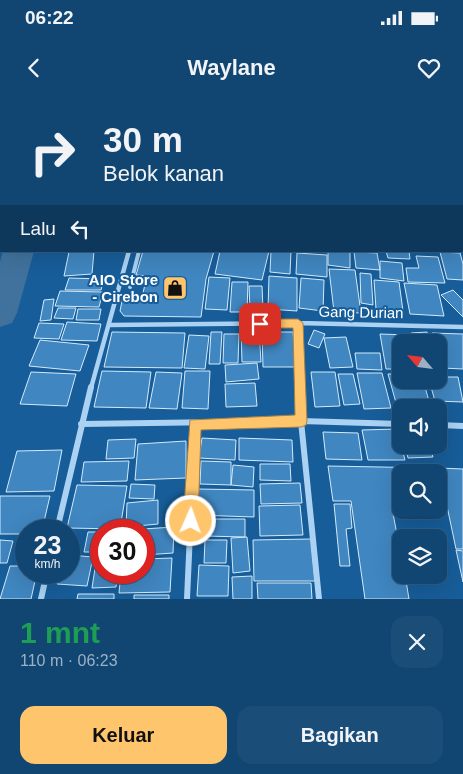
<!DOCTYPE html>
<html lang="id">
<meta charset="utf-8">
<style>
body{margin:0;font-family:Arial,sans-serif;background:#1a4d78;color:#f1f3f6;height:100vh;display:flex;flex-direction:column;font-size:19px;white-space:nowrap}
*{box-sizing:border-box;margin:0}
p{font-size:16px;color:#9cb1c4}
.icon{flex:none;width:28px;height:28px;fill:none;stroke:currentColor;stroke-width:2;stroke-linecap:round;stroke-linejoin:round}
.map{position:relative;height:499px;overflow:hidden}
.panel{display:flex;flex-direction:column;background:#114673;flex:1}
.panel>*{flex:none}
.hud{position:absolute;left:0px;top:0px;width:464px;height:152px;box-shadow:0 5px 20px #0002,0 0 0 1px #305e85;background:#114673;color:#f1f3f6;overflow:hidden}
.needle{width:32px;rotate:298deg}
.controls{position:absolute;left:392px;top:234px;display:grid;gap:10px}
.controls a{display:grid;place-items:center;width:55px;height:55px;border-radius:10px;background:#114673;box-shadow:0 5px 20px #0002,0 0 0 1px #305e85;font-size:25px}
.speed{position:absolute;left:15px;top:419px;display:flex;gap:10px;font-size:25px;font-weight:700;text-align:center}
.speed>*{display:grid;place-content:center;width:65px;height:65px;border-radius:50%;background:#114673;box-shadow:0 5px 20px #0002,0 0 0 1px #305e85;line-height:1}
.speed small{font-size:12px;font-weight:400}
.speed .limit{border:8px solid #d22;background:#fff;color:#111}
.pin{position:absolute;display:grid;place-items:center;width:42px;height:42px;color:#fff;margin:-21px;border-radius:10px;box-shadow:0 2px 8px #0006}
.me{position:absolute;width:55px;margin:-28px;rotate:2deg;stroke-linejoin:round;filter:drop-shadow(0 0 4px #0008)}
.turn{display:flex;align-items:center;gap:18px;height:105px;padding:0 20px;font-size:22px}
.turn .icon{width:65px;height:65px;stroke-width:2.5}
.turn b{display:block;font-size:35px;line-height:42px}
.then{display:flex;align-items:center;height:48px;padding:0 20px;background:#0003;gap:10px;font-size:19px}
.round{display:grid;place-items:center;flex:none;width:52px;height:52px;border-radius:15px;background:#1a4d78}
.head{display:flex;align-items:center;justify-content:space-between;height:85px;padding:0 20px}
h1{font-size:30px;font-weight:700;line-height:38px;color:#1e9e55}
.action{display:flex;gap:10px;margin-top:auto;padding:10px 20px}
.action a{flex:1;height:58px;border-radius:15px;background:#ffc56c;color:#111;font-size:20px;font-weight:700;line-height:58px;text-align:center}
.action a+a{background:#1a4d78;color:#f1f3f6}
.status{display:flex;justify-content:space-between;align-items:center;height:35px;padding:0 25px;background:#114673;direction:ltr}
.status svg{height:14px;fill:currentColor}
header{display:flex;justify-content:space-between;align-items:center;height:65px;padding:0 20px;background:#114673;font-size:22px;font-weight:700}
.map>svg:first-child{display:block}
</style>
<div class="status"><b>06:22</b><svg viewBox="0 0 49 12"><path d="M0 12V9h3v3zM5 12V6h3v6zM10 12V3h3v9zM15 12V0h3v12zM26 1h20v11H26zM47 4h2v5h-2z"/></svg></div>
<header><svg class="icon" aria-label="back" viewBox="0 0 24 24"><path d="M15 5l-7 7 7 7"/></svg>Waylane<svg class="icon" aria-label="heart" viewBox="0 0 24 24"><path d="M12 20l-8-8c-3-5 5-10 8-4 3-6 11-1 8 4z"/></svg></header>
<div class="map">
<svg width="463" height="499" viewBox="0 0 463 499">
<rect width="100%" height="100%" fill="#175d99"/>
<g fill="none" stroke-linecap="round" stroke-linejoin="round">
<path fill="#41729d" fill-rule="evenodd" d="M3 151H34L17 213 12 223 0 227V162Z"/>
</g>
<path fill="#4086c0" stroke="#d2eafc" d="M419 0H463V41L462 1Z
M94 151 92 174 64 176 69 152Z
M143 151H214L206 179 201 217 124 216 120 211 123 196 142 197 147 176 136 175Z
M220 151H269L262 180 215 174Z
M271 151H291L290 174 270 172Z
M328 151H350V168L328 165Z
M386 151H409L410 159 388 158Z
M354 152 377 153 380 170 356 168Z
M440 152 460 153 463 164V180L447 179Z
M297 153 327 155V177L296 174Z
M416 156 438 157 445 183 408 182 406 168H419Z
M380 161 402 163 404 181 380 178Z
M329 169 355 170 361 213 334 212Z
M360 173 371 174 373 205 361 203Z
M269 176 297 178V211L268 209Z
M209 177 230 178 227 210 205 209Z
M69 178 104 179 101 190H65Z
M301 178 324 180 323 211 299 208Z
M374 180 399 182 403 211 376 209Z
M232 182H248L247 212H230Z
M404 183 437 185 444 216 410 214Z
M249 186H262L263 209H250Z
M453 190 463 200V217L441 195Z
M60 191 103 192 99 207 55 206Z
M54 199 51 220 40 221 44 200Z
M58 208H76L73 219 54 218Z
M78 209H101L99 220H76Z
M67 222 101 224 97 241 61 240Z
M39 223 64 224 59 239 34 238Z
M259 230 261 262H242L241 231Z
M314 230 325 234 319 248 308 244Z
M112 232 185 233 182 268 104 267Z
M211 232H222L220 264H209Z
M262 232H293L296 267H263Z
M427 232 430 242H414L411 233Z
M432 233 463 234V269L442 268 439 256V242H435Z
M224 234H239L238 263H223Z
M380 234 409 235 411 242H401V269H386Z
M189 235 209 236 205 269 184 268Z
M346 237 353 267 330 268 324 238Z
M40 240 89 245 80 271 29 266Z
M355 253H380L382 270 357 269Z
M257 263 259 279 226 282 225 265Z
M102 271 151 272 146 308 94 307Z
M185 271H210L208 309 182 308Z
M31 272 76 274 67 306 20 304Z
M156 272 182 273 177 309 149 308Z
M311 272H335L340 306 315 307Z
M357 273H382L391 308 364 309Z
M338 274H353L360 304 344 305Z
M388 274H401V280H423L431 308H401V310H398Z
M439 277H458L463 302 435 301 429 280H439Z
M255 283 257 306 226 307 225 284Z
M397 329 405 360H368L362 330Z
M323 332 358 333 362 360 326 359Z
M202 338 236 340 235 360 199 358Z
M239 338 292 340 293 362 239 360Z
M136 339 134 358 106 359 108 340Z
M186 341V378L135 380 138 344Z
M405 345H429L433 357 408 358Z
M62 350 54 391 6 392 17 351Z
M129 361 127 381 81 382 84 362Z
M201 361 231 362V385L200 384Z
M260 364H290L291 381 260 380Z
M233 365 254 367 253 387 231 385Z
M328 366 433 368 434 372H401V408H392L401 456V475H405L409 499H365L351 401H333Z
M439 368 463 369V449H456Z
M300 383 302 403 261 404 260 384Z
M131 384 155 385 154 399 129 398Z
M77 385 127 386 120 429 67 428Z
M198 389 254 390V417L196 415Z
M0 396H50L42 430H26V434H0Z
M158 400V424L126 427 127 403Z
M334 404H350L352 428 346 429 350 466H340Z
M300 405 303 435 260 436 259 406Z
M206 419H245V437L205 436Z
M174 427 173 453 144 455V430H127Z
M88 432H101V452H84Z
M247 437 250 471 233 473 231 438Z
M311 439 315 481H254L253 440Z
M0 440 13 441 7 463H0Z
M205 440H227L226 463H204Z
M456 450 463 451V482Z
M69 455 93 457 87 486 57 484 60 472H69Z
M97 455H101V472H118L116 487 92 488Z
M172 458 170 492 119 493 121 472H144V459Z
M199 465 229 466 228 496H197Z
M10 466H26V472H37L31 499H0Z
M252 476V499H233L232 477Z
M257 483H311L312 499H258Z
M78 494H114V499H77Z
M134 495H169V499H134Z"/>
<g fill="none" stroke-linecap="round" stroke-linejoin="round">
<path stroke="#abd2f2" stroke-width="4" d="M130 187 139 151"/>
<path stroke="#abd2f2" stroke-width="4" d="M0 64 1 62"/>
<path stroke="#abd2f2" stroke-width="4.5" d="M298 223 300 288
M109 225 298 223 463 227
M91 288 129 151"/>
<path stroke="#abd2f2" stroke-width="6" d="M300 287 301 321 319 499
M81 324 301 321 401 324
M439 325 463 326
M57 430 91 287
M41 499 47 472
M187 499 195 324"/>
<path fill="#fff" fill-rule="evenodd" d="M0 25H1V31H0Z
M462 57H463V63H462Z"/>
</g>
<path fill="#ffc56c" stroke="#a68046" d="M260 219H298L303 223 307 321 306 325 301 327 201 330 198 421 196 426 191 428 186 426 183 421 190 320 295 315 293 228H260L255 224Z"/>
<defs>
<symbol id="shop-square" viewBox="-11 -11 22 22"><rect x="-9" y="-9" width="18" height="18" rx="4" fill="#ffc56c" stroke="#175d99"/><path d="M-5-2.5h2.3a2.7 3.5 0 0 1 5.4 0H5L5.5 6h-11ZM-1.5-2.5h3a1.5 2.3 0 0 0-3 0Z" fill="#111"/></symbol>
</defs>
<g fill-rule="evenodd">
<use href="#shop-square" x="161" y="174" width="28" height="28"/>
</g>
<g text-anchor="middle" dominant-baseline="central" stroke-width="4" stroke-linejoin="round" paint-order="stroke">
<g font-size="15" font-weight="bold" fill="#fff" stroke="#175d99" text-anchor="end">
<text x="158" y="179">AIO Store<tspan x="158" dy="17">- Cirebon</tspan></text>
</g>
<g font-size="15" fill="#fff" stroke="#175d99">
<text transform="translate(361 212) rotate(1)">Gang Durian</text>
</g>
</g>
</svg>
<div class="controls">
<a><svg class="needle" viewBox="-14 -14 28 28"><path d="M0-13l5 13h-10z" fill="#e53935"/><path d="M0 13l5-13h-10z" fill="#9cb1c4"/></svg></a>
<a><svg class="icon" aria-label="sound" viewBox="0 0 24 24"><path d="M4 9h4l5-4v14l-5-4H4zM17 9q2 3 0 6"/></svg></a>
<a><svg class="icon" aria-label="search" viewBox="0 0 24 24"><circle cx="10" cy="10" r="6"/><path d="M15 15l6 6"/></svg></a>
<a><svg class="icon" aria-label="layers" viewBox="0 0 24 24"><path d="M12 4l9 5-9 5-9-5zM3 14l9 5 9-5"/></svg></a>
</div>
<div class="speed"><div>23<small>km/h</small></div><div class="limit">30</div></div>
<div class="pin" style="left:260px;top:224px;background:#d93025"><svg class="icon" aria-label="arrive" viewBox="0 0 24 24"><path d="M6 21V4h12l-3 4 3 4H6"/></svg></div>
<svg class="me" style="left:191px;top:421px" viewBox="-20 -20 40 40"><circle r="17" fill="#ffc56c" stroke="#fff" stroke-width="3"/><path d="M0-11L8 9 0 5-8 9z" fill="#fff"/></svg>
<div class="hud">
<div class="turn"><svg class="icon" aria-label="right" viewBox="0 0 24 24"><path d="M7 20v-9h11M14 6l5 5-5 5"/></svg><div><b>30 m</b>Belok kanan</div></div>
<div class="then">Lalu<svg class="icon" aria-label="left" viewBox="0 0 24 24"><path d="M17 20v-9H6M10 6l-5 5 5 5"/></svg></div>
</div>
</div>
<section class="panel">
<div class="head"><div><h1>1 mnt</h1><p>110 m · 06:23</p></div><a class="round"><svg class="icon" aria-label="close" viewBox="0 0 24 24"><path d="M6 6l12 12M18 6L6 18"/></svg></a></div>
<div class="action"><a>Keluar</a><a>Bagikan</a></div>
</section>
